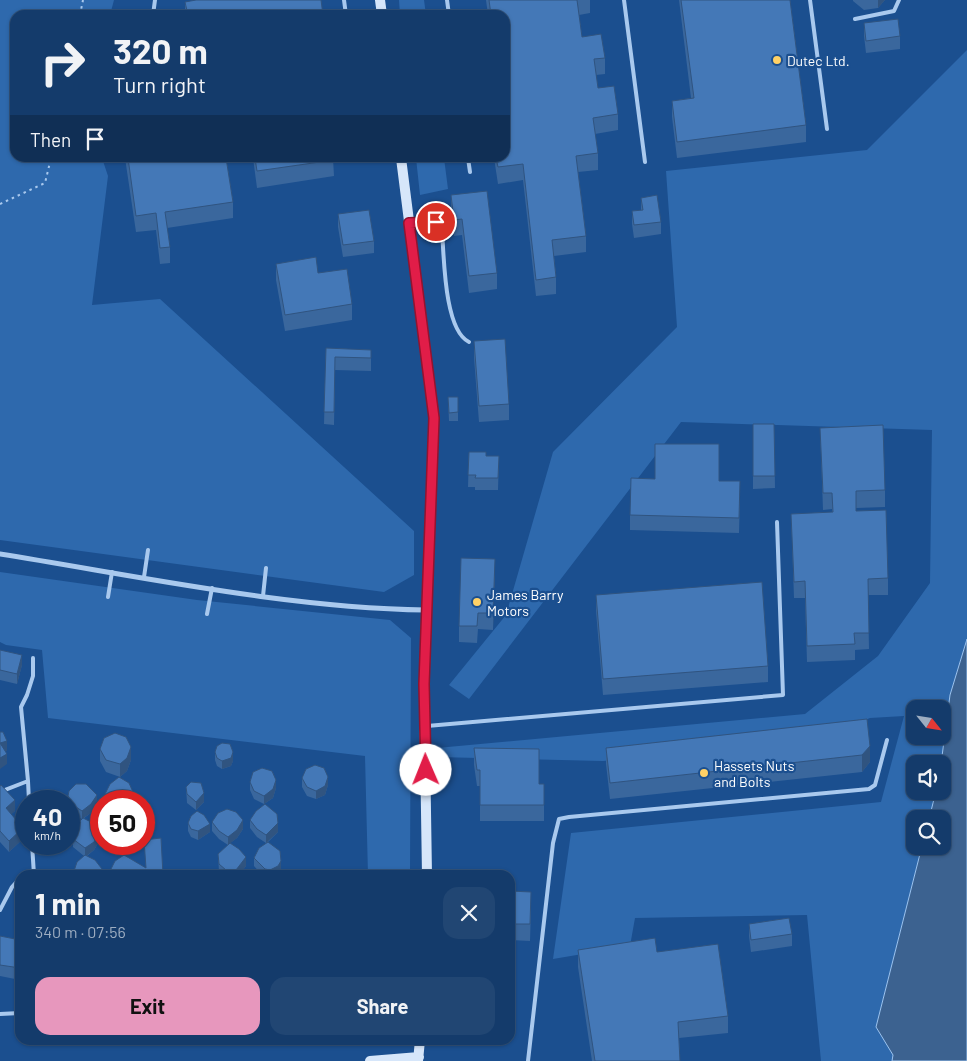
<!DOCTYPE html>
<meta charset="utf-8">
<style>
body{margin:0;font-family:Barlow,sans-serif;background:#214673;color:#f1f3f6;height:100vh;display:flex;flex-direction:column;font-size:19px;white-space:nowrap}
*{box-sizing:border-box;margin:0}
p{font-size:16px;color:#9dadc1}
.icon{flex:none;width:28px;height:28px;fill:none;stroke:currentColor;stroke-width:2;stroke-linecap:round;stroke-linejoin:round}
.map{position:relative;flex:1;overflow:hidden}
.panel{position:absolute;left:15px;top:870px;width:500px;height:175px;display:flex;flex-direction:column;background:#143b6b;border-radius:15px;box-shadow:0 1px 4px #0004,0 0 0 1px #33557e}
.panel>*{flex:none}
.top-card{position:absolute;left:10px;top:10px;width:500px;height:152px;border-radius:15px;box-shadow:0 1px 4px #0004,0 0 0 1px #33557e;background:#143b6b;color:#f1f3f6;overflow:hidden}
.needle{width:32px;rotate:120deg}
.buttons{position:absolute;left:906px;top:700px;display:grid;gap:10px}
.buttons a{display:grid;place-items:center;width:45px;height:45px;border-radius:10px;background:#143b6b;box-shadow:0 1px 4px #0004,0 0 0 1px #33557e;font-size:25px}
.speed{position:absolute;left:15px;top:790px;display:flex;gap:10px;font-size:25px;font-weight:700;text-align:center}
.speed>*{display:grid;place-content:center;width:65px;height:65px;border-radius:50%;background:#143b6b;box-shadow:0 1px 4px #0004,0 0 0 1px #33557e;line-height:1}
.speed small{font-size:12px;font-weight:400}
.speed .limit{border:8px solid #d22;background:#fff;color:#111}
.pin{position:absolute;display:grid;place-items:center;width:42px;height:42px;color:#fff;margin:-21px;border:2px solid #fff;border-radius:50%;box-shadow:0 1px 5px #0007}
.me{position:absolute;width:55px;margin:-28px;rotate:359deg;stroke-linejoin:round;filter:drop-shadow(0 0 4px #0008)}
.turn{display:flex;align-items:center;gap:18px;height:105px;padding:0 20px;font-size:22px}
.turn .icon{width:65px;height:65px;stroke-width:2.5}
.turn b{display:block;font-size:35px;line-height:42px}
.then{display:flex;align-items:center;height:48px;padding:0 20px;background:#0003;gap:10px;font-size:19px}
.round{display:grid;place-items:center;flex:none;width:52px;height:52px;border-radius:15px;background:#214673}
.head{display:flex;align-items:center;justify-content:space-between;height:85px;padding:0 20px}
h1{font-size:30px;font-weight:700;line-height:38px}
.primary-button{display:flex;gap:10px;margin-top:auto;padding:10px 20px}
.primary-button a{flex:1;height:58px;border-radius:15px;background:#e797bd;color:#111;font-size:20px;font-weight:700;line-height:58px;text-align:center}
.primary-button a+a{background:#214673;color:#f1f3f6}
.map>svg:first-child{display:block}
</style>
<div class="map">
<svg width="967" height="1061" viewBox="0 0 967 1061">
<rect width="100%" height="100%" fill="#1b4f8f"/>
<path fill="#2e69ad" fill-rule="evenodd" d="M0 0H114L110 15H15V158H102L108 176 92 305 160 299 414 531V575L384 592 0 540Z
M399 0H424L426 15H400Z
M967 50V639L950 695 941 764H915V791H936L929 819H915V846H922L876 1027 894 1056 892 1061H821L807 915 635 918 630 946 553 959 571 833 881 802 904 716 870 718 826 736 603 761 437 757V748L805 714 878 656 930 583 932 430 681 422 469 699 449 685 506 615 553 452 677 327 666 171 867 150ZM915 709H942V736H915Z
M416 158H444L448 189 420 195Z
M0 572 197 600 390 620 411 638 410 875H368L365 756 48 718 42 650 6 645 0 642Z"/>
<path fill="#3c6290" stroke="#9cc4f0" d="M967 639V1061H892L893 1055 876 1027 922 846H942V819H929L936 791H942L941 764 950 695Z"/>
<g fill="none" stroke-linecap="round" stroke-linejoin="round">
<path stroke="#a9c9ee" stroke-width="2" stroke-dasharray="2.5 4" stroke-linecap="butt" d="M80 15 83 0
M0 204 45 183 51 158"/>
<path stroke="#a9c9ee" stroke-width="4" d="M344 0 346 15
M447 0 449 15
M624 0 645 162
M810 0 827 129
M153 15 155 0
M855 19 894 11 899 0
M468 158 470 172
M411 223 436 222 442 230C444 256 444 330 469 342
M144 577 148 550
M263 596 266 568
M108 597 112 572
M207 614 212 588
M427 726 783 695 777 522
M28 781 21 707 27 695 33 676V658
M0 792 28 781 29 801
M32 844 34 875
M0 910 12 887 20 878
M0 1014 20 1013
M528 1061 553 843 559 819 569 817 869 789 875 785 887 740"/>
<path stroke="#a9c9ee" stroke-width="5" d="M0 554C138 576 287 608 426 610"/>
<path stroke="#d6e6fa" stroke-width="10" d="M380 0 382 15
M401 158 434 418 424 684 427 875
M370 1061 419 1057
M418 1061 420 1040"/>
</g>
<path fill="#3a679d" d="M486 0H590V13L579 15 582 37 605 58V74L596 75 598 88 618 114V130L595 134 598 153V170L578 172 586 236V252L554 256 556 277V294L536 296 523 180 498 184 494 158H505V15H488Z
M679 0H790L806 125V142L677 158 672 117V101L691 98Z
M853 0H885L878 8 864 10 853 1Z
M185 2 323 15H185Z
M864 23 900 36V49L866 53 864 36Z
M125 158H226L233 202V218L167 228 170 247V263L160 264 156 230 136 232Z
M253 158H333L334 176 257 188Z
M451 195 497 273V289L469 293 462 235 454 236 451 211Z
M641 198 661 222V234L634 238 632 224V211L641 210Z
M338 214 374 241V253L343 257 338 227Z
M276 264 318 273 352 304V320L285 331 276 280Z
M474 341 509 404V420L479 422 474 358Z
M326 348 371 350V371L335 370 334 425 324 424Z
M448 397H458V421H449Z
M753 424H774L775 488 753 489Z
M820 428 885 490V507L856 508V511L888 578V595H868L869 649 855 650V660L807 662 805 598H794L791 514 832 512V509L823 510Z
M469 452 486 456H499L498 490H475V487H468Z
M719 481 740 496 739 533 630 530V515Z
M495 575 493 630 478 629 477 643 459 642V626Z
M596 595 768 666V682L603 695 596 611Z
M0 650 22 665 17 684 0 680Z
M867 719 870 762 862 772 610 799 606 764V748Z
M474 748 539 784H544V821H480V786H477L474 765Z
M100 749 131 760 127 771 120 777 106 772 100 761Z
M215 752 233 761 231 766 222 769 217 766 215 760Z
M302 778 328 785 325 795 316 799 307 796 302 787Z
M250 782 276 788 273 798 264 804 254 799 250 790Z
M0 786 15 811 11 814 23 839 9 852 0 842Z
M186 787 204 802 196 810 187 803Z
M133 792V801H105V794Z
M68 796 97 803 91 813 84 818 100 840 94 850 87 856 102 875H74V871L84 856 73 847 72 829 82 819 73 814 69 805Z
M250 820 278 832 268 842 281 869 278 874 276 875H262L254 866V858L266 843 257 837 250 828Z
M212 822 243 829 237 838 230 843 246 866 239 875H222L219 872 218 854 228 845 219 839 212 831Z
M188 823 210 832 198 840 191 837 188 831Z
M110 844H134V845L123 854 114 848Z
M510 891 531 908 530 941 510 940Z
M749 924 792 934V946L751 952 749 936Z
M0 936 20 940V980L0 976Z
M578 950 657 952 728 1016V1033L679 1038 680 1061H592L578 967Z"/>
<path fill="#305480" d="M878 0H885L878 8Z
M495 559V575L493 630V613Z
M22 655V665L17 684V674Z
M7 741V751L0 753V743Z
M870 746V762L862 772V755Z
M131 747V760L127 771 120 777V764Z
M233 752V761L231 766 222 769V761Z
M7 754V764L0 769V758Z
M328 777V785L325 795 316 799V791Z
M276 780V788L273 798 264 804V796Z
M133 792V801H128Z
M204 793V802L196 810V802Z
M97 795V803L91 813 82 819V811Z
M15 800V811L6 819V808Z
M243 820V829L237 838 228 845V837Z
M278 823V832L266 843V835Z
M210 824V832L198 840V831Z
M23 828V839L9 852V841Z
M100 832V840L94 850 85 857V848Z
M125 844H134V845L123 854V845Z
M246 857V866L239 875H236V870Z
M281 861V869L278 874 276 875H270V870Z
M146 870V875H140Z"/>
<path fill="#4478b7" stroke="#305480" d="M196 0H321L323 15H188L185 2Z
M489 0H577L582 37 601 34 605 58 594 59 598 88 614 86 618 114 593 118 598 153 576 156 586 236 552 240 556 277 536 280 523 164 498 167 496 158H505V127L506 126 505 118V15H491Z
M681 0H790L806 125 677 142 672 101 694 98Z
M898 19 900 36 866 41 864 23Z
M128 158H226L233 202 165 212 170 247 160 248 156 213 136 216Z
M255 158H333L334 160 257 171Z
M487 191 497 273 469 276 462 219 454 220 451 195Z
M657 195 661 222 634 225 632 211 643 210 641 198Z
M369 210 374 241 343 245 338 214Z
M316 257 318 273 347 269 352 304 285 315 276 264Z
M505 339 509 404 479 406 474 341Z
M326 348 371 350V358L335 357 334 412H324Z
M448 397H458V412L449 413Z
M753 424H774L775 476H753Z
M883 425 885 490 856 491V511L886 510 888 578 868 579 869 633H854L855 644 807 646 805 581 794 582 791 514 833 512 832 493H823L820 428Z
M655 444H719V481H740L739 518 630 515 631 478 655 479Z
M469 452H486V456H499L498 478H475L476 475H468Z
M461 558 495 559 493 613H478L477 626H459Z
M762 582 768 666 603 679 596 595Z
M0 650 22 655 17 674 0 670Z
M867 719 870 746 862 755 610 783 606 748Z
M0 732H3L7 741 0 743Z
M115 733 126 737 131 747 127 758 120 764 106 760 100 749 104 738Z
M0 743 7 754 0 758Z
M222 743 230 744 233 752 231 758 222 761 217 758 215 752 217 746Z
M474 748 539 749V784H544V805H480V770H477Z
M315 765 324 768 328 777 325 786 316 791 307 787 302 778 306 769Z
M262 768 272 771 276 780 273 789 264 796 254 791 250 782 253 772Z
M119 777 129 783 133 792 132 797 128 801H111L105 794 110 784Z
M191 782 201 783 204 793 196 802 187 794 186 787Z
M76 784H86L97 795 91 804 82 811 73 805 68 796 69 791Z
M1 785 15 800 6 808 23 828 9 841 0 831V786Z
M265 804 277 814 278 823 266 835 257 829 250 820 256 811Z
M227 809 236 812 243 820 237 830 228 837 219 831 212 822 218 813Z
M197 811 204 815 210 824 198 831 191 829 188 823 191 816Z
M83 818 93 823 100 832 94 842 85 848 73 839 72 829Z
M161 838 163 875H146V870L140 875H114L110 871 115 861 124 855 146 868 144 840Z
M268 842 280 851 281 861 278 866 270 870 265 869 254 858 259 848Z
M230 843 239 849 246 857 236 870H226L219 864 218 854Z
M85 855 95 860 102 869 98 875H76L74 871 77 862Z
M510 891 531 892 530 924H510Z
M789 918 792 934 751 940 749 924Z
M0 936 20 940V968L0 965Z
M655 938 657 952 718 944 728 1016 678 1022 680 1061H595L578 950Z"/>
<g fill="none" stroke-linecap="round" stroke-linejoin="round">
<defs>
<path id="route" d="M426 770 424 684 434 418 409 223 436 222"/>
</defs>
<use href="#route" stroke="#92132f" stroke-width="12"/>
<use href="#route" stroke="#e11d48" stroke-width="9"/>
</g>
<g fill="#ffd166" stroke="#1b4f8f" stroke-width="2">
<circle cx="777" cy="60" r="5"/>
<circle cx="477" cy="602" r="5"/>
<circle cx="704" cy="773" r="5"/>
</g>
<g text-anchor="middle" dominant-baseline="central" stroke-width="4.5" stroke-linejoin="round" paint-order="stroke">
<g font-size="14" fill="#fff" stroke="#1b4f8f" text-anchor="start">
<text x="787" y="60">Dutec Ltd.</text>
<text x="487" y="594">James Barry<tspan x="487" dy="16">Motors</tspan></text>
<text x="714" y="765">Hassets Nuts<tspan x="714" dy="16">and Bolts</tspan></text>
</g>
</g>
</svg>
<div class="buttons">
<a><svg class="needle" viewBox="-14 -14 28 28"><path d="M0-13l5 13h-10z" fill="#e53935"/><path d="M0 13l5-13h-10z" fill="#9dadc1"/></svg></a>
<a><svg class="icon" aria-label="sound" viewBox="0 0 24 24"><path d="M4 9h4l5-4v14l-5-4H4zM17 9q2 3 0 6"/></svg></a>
<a><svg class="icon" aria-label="search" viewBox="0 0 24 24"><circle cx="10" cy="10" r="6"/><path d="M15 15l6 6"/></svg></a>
</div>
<div class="speed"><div>40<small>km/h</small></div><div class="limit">50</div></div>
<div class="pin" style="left:436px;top:222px;background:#d93025"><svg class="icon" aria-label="arrive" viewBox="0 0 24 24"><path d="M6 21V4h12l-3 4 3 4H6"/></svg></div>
<svg class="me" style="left:426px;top:770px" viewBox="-20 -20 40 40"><circle r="19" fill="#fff"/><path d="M0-13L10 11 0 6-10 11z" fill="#e11d48"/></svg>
<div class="top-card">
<div class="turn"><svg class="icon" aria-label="right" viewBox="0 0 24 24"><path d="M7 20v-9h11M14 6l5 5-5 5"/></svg><div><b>320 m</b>Turn right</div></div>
<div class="then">Then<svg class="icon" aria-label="arrive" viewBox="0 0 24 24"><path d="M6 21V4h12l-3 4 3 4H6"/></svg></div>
</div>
<section class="panel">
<div class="head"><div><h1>1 min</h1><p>340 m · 07:56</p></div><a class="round"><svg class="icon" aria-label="close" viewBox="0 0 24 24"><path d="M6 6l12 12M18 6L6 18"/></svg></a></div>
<div class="primary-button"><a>Exit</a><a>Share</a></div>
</section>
</div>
